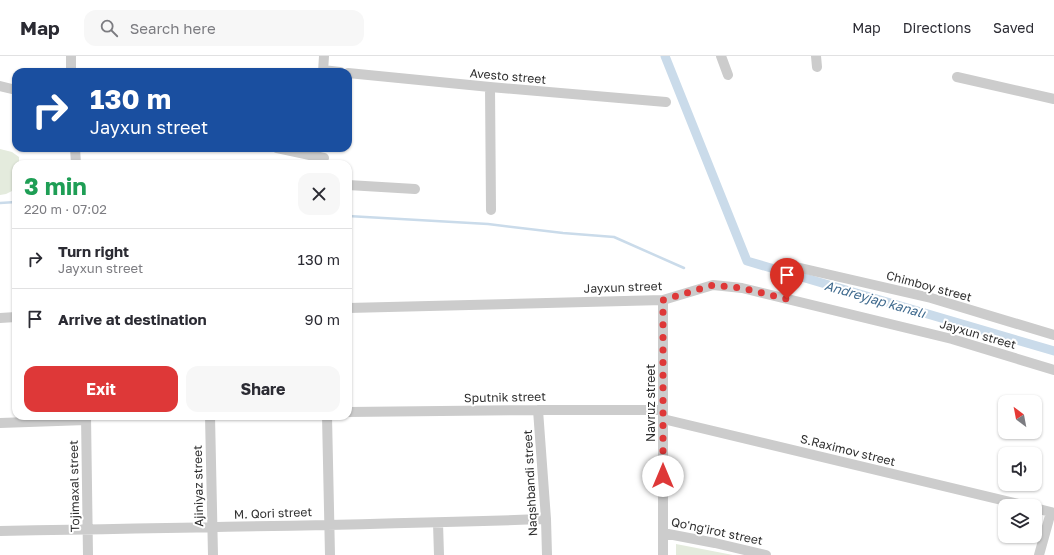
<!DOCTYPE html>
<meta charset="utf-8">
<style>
body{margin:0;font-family:"Golos Text",sans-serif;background:#f7f7f7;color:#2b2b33;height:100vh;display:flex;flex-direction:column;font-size:15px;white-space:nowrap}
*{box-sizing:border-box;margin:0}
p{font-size:13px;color:#7c7c81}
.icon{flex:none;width:22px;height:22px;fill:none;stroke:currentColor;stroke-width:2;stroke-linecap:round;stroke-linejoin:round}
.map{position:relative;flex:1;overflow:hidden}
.sheet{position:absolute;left:12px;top:104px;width:340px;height:260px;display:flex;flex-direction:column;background:#fff;border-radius:12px;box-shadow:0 1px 3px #0004}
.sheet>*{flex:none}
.guide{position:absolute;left:12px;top:12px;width:340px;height:84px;border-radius:12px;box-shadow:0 1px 3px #0004;background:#1a4fa0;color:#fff;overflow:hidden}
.needle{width:26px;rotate:328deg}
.controls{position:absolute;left:998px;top:339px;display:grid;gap:8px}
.controls a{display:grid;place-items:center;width:44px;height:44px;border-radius:8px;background:#fff;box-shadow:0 1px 3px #0004;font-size:20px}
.pin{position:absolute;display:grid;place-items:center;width:34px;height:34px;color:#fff;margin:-41px -17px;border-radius:50% 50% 50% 0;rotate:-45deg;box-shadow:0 0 4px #0007}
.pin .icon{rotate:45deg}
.me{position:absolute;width:44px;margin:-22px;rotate:0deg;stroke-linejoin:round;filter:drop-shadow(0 0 3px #0008)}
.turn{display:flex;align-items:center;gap:14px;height:84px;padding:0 12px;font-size:18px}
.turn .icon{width:52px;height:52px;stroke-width:2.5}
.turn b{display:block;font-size:28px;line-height:34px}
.round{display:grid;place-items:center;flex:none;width:42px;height:42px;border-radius:12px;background:#f7f7f7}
.headline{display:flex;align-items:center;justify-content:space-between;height:68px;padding:0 12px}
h1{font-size:24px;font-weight:700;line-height:30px;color:#1e9e55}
.button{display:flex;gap:8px;margin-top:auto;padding:8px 12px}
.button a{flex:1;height:46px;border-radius:12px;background:#de3838;color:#fff;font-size:16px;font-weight:700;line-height:46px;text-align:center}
.button a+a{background:#f7f7f7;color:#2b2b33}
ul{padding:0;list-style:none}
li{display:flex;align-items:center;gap:12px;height:60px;padding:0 12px;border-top:1px solid #e1e1e2}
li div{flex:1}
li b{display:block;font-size:15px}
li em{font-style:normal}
header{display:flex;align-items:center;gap:24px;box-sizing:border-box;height:56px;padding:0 20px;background:#fff;border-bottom:1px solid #e1e1e2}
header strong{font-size:19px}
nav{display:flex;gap:22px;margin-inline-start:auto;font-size:14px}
.search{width:280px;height:36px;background:#f7f7f7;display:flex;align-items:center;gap:10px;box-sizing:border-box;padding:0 14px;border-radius:12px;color:#7c7c81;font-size:15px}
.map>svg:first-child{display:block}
</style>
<header>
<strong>Map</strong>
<div class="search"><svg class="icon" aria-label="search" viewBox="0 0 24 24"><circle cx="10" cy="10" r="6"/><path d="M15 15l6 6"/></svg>Search here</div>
<nav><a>Map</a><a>Directions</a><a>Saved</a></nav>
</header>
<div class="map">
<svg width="1054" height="499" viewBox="0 0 1054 499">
<rect width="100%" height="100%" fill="#fff"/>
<path fill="#e4ebdd" d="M0 93 12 96 19 101V108H16V133L6 138 0 139Z
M676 488 733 499H676Z"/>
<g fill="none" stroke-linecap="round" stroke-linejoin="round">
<path stroke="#cadbea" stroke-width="2.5" d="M0 147 16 146
M348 160 488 168 563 177 614 181 684 212"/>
<path stroke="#cadbea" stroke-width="9" d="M665 0 747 205 1054 295"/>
<path stroke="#ccc" stroke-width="10" d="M71 0V16
M721 0 728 19
M816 0 817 11
M323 14 340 16
M323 16 324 0
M348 17 490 31 666 46
M957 21 1054 43
M0 30 16 34
M490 31 491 154
M75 92 76 108
M277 92 324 102
M348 129 415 133
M796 211 931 242 1054 279
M348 252 663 244 713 229 742 232 952 283 1054 314
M0 262 16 261
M538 354 546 463 547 499
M348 356 538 354H663
M86 360 88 499
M210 360 213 499
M327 360 330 499
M663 363 1027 450
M0 367 86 364
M1035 452 1054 457
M438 467 439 499
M0 475C182 472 364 469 546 463
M663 477 715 487 766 499
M663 499V244
M1039 499 1051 456"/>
</g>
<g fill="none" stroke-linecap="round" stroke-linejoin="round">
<path stroke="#de3838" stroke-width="7" stroke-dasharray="0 12.6" d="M663 420V244L713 229 742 232 787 243"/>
</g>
<g text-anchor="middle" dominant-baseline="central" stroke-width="4" stroke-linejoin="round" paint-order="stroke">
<g font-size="12" fill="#2f2f2f" stroke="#fff">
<text transform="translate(508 20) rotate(5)">Avesto street</text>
<text transform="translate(929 230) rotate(15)">Chimboy street</text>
<text transform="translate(623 231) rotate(-2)">Jayxun street</text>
<text transform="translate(978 278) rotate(16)">Jayxun street</text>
<text transform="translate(505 341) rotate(-1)">Sputnik street</text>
<text transform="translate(650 347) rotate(-90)">Navruz street</text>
<text transform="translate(848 394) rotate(14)">S.Raximov street</text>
<text transform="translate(530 427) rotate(-93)">Naqshbandi street</text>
<text transform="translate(74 430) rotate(-91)">Tojimaxal street</text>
<text transform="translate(198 430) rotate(-91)">Ajiniyaz street</text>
<text transform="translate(273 457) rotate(-2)">M. Qori street</text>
<text transform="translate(717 475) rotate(12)">Qo'ng'irot street</text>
</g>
<g font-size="13" font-style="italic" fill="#3f6a8e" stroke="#fff">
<text transform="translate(875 243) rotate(16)">Andreyjap kanalı</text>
</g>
</g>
</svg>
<div class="controls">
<a><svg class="needle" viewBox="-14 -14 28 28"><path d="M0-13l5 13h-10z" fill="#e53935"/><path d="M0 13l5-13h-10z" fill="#7c7c81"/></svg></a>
<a><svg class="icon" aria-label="sound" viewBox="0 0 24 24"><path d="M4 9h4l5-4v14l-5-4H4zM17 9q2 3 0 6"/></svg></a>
<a><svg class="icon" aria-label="layers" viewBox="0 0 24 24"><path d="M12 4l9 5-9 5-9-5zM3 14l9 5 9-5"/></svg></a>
</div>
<div class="pin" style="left:787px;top:243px;background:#d93025"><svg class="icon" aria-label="arrive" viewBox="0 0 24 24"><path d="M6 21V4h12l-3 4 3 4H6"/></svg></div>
<svg class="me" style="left:663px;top:420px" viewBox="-20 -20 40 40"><circle r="19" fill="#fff"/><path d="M0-13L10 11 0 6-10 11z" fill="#de3838"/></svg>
<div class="guide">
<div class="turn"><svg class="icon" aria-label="right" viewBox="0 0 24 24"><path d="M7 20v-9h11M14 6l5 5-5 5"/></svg><div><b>130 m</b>Jayxun street</div></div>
</div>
<section class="sheet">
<div class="headline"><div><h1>3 min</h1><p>220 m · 07:02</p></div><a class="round"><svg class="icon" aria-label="close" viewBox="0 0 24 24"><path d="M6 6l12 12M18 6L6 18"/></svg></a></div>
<ul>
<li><svg class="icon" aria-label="right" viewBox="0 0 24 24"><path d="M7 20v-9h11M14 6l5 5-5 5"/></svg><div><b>Turn right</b><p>Jayxun street</p></div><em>130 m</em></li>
<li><svg class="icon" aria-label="arrive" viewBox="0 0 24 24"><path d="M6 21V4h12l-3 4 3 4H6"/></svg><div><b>Arrive at destination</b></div><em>90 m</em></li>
</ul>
<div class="button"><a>Exit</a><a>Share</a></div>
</section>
</div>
